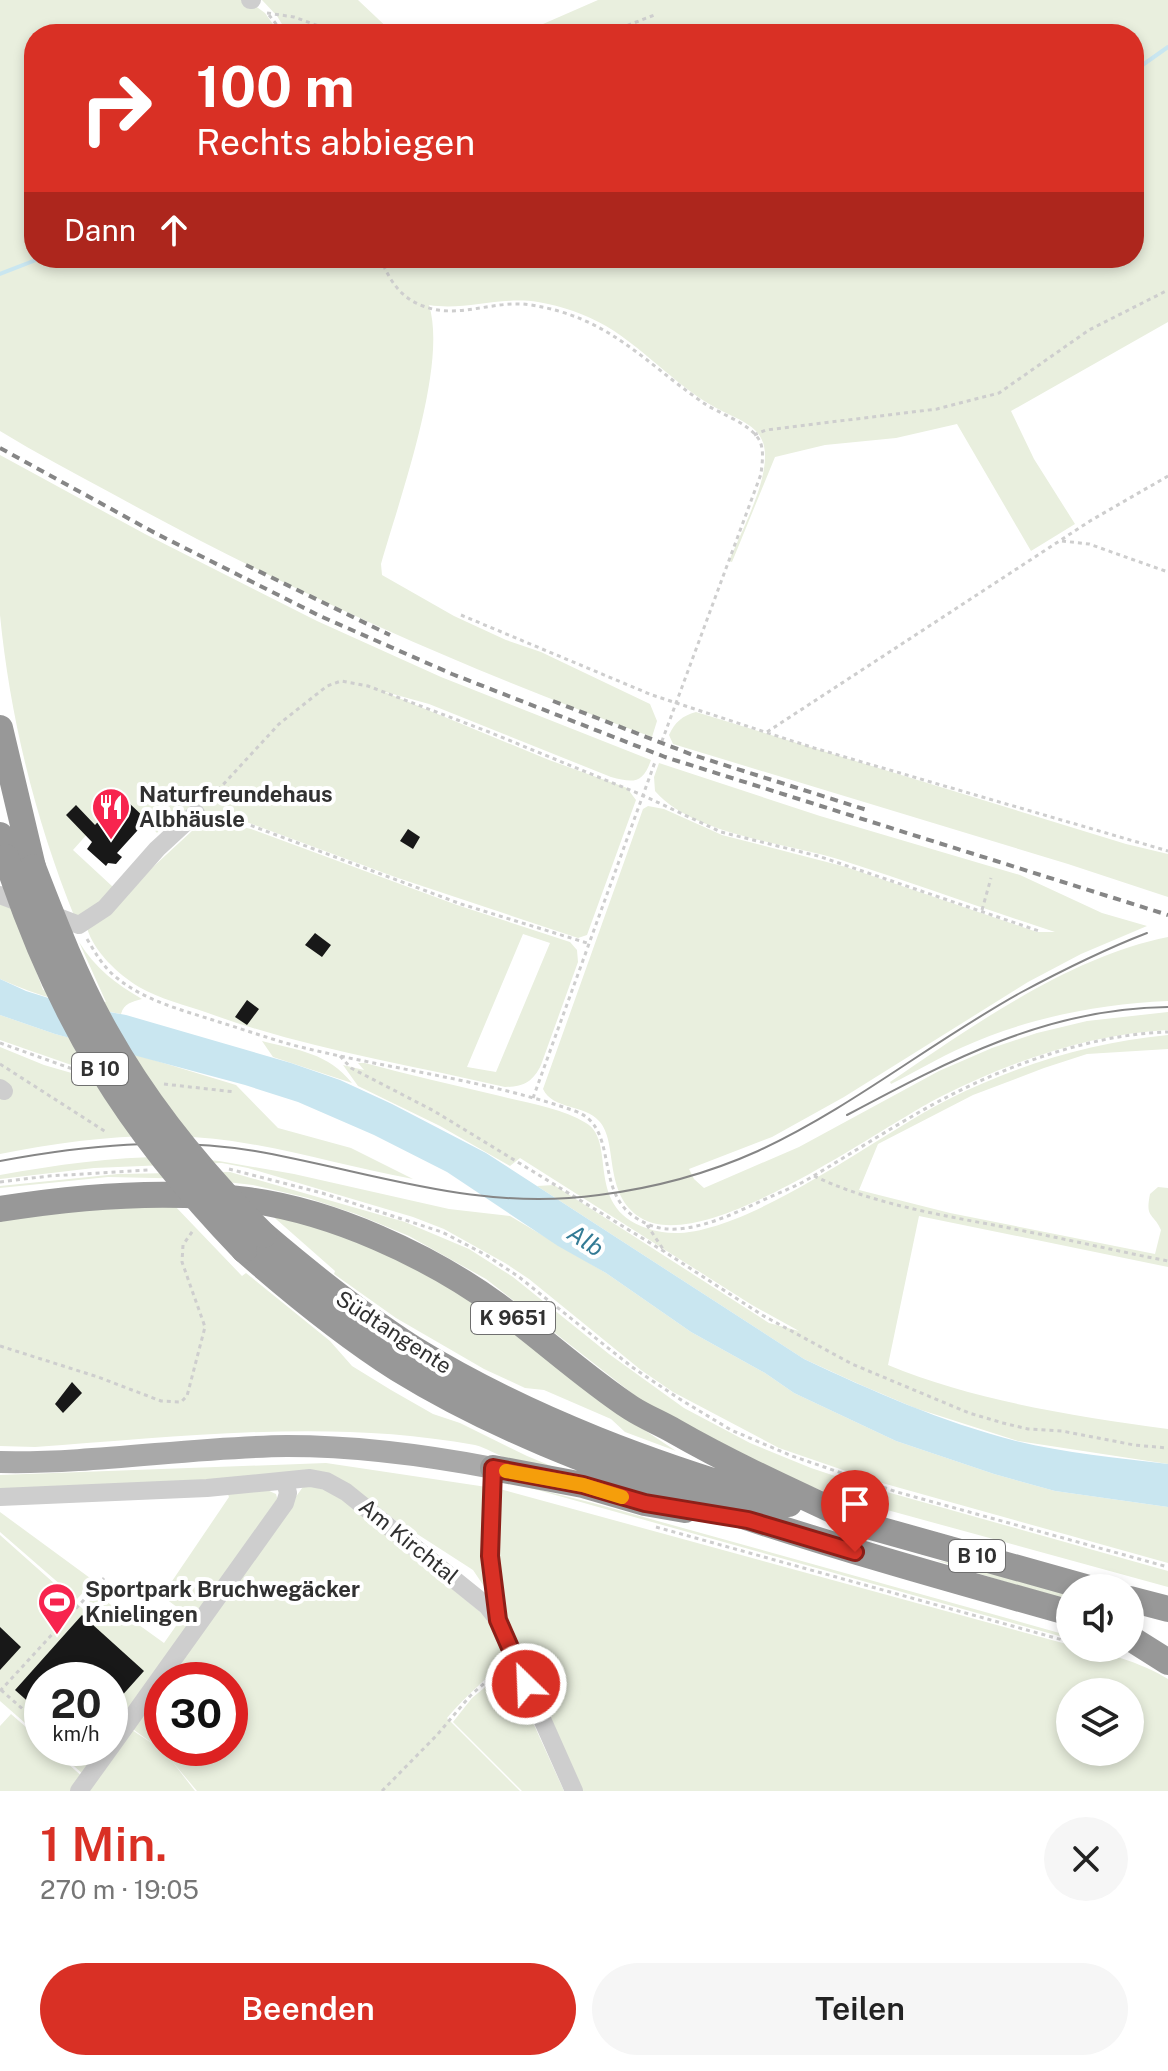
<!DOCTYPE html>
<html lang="de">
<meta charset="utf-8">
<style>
body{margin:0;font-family:"Public Sans",sans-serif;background:#f6f6f6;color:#222;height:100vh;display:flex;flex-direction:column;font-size:30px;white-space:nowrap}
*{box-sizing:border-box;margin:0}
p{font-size:26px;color:#767676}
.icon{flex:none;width:44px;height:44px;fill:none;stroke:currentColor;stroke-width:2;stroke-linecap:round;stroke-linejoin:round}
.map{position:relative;height:1791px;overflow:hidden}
.details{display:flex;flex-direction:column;background:#fff;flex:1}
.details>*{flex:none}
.hud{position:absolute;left:24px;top:24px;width:1120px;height:244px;border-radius:32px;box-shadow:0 4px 12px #0003;background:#d93025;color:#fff;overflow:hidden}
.fabs{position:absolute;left:1056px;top:1574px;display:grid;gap:16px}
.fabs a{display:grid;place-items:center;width:88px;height:88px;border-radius:50%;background:#fff;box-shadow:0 4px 12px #0003;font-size:40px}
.speed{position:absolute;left:24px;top:1662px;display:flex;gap:16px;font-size:40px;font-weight:700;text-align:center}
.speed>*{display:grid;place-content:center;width:104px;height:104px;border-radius:50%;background:#fff;box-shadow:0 4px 12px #0003;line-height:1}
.speed small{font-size:20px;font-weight:400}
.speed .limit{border:12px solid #d22;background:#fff;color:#111}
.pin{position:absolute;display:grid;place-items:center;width:68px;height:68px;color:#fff;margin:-82px -34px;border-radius:50% 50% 50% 0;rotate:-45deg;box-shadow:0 0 8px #0007}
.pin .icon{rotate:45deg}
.me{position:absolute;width:88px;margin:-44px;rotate:336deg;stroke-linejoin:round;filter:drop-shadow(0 0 6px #0008)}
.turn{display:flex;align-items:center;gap:28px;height:168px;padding:0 40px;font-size:36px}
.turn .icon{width:104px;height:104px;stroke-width:2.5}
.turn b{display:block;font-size:56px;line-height:68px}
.then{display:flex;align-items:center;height:76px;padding:0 40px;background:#0003;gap:16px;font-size:30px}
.round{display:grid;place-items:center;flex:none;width:84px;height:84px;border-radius:42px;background:#f6f6f6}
.head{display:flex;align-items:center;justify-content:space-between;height:136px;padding:0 40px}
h1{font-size:48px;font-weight:600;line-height:60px;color:#d93025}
.cta{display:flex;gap:16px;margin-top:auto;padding:16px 40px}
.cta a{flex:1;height:92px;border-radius:48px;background:#d93025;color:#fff;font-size:32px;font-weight:600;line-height:92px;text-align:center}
.cta a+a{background:#f6f6f6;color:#222}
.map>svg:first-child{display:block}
</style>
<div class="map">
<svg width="1168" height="1791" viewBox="0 0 1168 1791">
<rect width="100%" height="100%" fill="#fff"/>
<path fill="#e9efde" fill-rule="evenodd" d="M0 0H247L265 13 280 34H34V258H1134V34H528L527 31 598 0H1168V322L1011 411 1034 459 1075 524 1031 551 957 424 896 438 825 445 775 457 732 562 729 561C741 532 771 477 764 446 760 427 740 420 724 412 680 391 648 351 606 326 585 314 562 306 538 302 501 296 465 311 429 305 448 366 399 500 381 564L382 575 454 616 506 640 541 652 650 704 657 721 652 737C465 669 285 589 111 493 74 473 36 453 0 431Z
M262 0H358L394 34H288L277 16Z
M0 455 145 534 317 621 441 677 651 760C643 784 633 783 611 777L429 704 382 691 549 760 627 788 636 800 587 935 578 938 395 877 217 811C197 810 183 816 165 822L157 833 129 803 113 820 106 813 73 850 113 887V894L75 918C36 822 10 718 0 615 0 563 0 508 0 455Z
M696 712 1126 844 1168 854V897L1068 864 673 744 669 735C675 722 682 716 696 712Z
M659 763 820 816 1020 875 1102 913 1147 926 1081 954 1028 982 844 1097 772 1137 689 1169 694 1179 704 1188 799 1147 939 1071 992 1048 1037 1033 1087 1021 1168 1012V1030C1090 1034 1011 1061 942 1096 881 1126 706 1257 641 1218 602 1194 619 1142 599 1121 584 1104 553 1110 543 1089L643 809 648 806 664 809 722 835 846 867 1037 932H1055C984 909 913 883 841 860 788 843 692 835 655 791L654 777Z
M216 820 251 829 457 905 570 942 577 950 578 962 541 1065C533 1082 523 1087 505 1087 406 1064 304 1048 208 1013 185 1005 160 999 139 987 118 974 94 952 87 928L193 830 202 823ZM523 934 550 943 496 1072 467 1067Z
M0 902 13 906 43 990 106 1002 79 942C95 968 116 984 142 999 132 1002 124 1003 121 1014 78 1006 39 997 0 979Z
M1168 937V1001C1098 1004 1027 1018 963 1047 938 1058 915 1072 891 1084L890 1082C972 1026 1071 956 1168 937Z
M0 1015 55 1034 147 1058 236 1085 278 1128 351 1148 413 1179C352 1168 293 1150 232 1141 154 1130 76 1139 0 1154V1047L44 1065 82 1076 77 1067 0 1040Z
M1168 1035V1049L1087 1054 1044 1068 973 1095 878 1144 859 1190 950 1213 1155 1254 1161 1230C1153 1212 1145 1219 1150 1194L1158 1187 1168 1188V1267L919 1216 888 1365C975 1401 1074 1416 1168 1429V1464L1018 1441 915 1408 861 1385 804 1359 537 1186 554 1185 769 1323 799 1331 752 1305 520 1158 510 1166 440 1126 358 1086 343 1065 364 1070 358 1063H365C409 1075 455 1085 500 1096 527 1103 562 1108 586 1123 620 1143 578 1217 662 1232 736 1245 880 1133 949 1099 1017 1065 1092 1042 1168 1035Z
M262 1041C298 1050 328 1053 352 1083L273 1057Z
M179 1157 219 1161 294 1174 449 1209 510 1216 606 1273 691 1332 765 1373 794 1393 896 1441 994 1474 1055 1491 1168 1507V1563L875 1481 779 1448 673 1392 641 1370 529 1279 505 1263 444 1229 413 1217 248 1168 222 1163 190 1164 94 1168 0 1179V1175C60 1164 118 1156 179 1157Z
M230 1172 405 1222 469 1249 513 1277 609 1354 684 1408 750 1443 811 1468 862 1485 1168 1571V1587L880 1508 820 1490 748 1461 647 1405 486 1279 409 1236 356 1214 308 1198 253 1185 200 1179 108 1177 0 1188V1186L118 1174Z
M173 1204 242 1276 246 1273 330 1341 352 1366 391 1390 433 1414 460 1423 527 1456 580 1478C556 1471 531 1467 508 1459 497 1455 487 1448 475 1445 330 1418 180 1437 35 1447L0 1446V1213Z
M268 1212 368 1244 468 1296 625 1417 676 1451 625 1432 611 1419 544 1390 525 1388 484 1369 396 1318 334 1274 335 1271Z
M326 1463 500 1489 1070 1645V1648C1098 1648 1144 1664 1168 1679V1791H580L511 1641 514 1631 473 1570 338 1483 0 1491V1475ZM1070 1692H1130V1752H1070Z
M509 1482 593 1503 1003 1617 1070 1636V1639Z
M305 1484 328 1486 490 1620 506 1657C488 1679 465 1696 447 1718L520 1791H197L171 1760 195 1791H84L129 1728 156 1746 130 1727 162 1684V1748H230V1680H165Z
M267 1490 276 1494 279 1505 110 1741V1680H42V1738L0 1701V1535L83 1609 96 1594 164 1643 185 1613 162 1596 229 1497 227 1492Z
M0 1512 90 1578V1585L77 1599 0 1532Z
M935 1560 969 1566 1070 1594V1602Z
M501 1674H511L564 1791H522L453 1722 472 1698Z
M11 1714 42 1741V1748H50L84 1778 75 1791H0V1726Z
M54 1748H105L85 1776Z"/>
<path fill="#c9e6f0" d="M0 979 26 991 71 1005 126 1015 291 1063 340 1080 392 1104 486 1153 804 1359C872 1391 942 1422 1016 1441 1065 1453 1118 1458 1168 1464V1507L1055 1491 994 1474 896 1441 794 1393 765 1373 691 1332 606 1273 558 1246 447 1172 374 1135 298 1102 245 1085 55 1034 0 1015Z"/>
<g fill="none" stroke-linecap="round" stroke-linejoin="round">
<path stroke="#c9e6f0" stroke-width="4" d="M1134 71 1168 47
M0 274 41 258"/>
</g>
<path fill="#181818" d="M129 803 147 820 117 853 122 857 116 864 108 863 106 866 87 849 92 842 66 815 76 805 95 825 106 813 113 820Z
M408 829 420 837 413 849 400 841Z
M315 933 331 945 322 957 305 945Z
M247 1000 259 1009 247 1025 235 1017Z
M72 1382 82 1393 63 1413 55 1404Z
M82 1615 144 1671 110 1709V1680H42V1714L15 1690Z
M0 1627 21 1647 0 1670Z"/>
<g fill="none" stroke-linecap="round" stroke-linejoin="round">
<path stroke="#cecece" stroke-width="3" stroke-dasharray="4 4" stroke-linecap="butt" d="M267 13 294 17 341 34
M269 15 284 34
M605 34 657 14
M380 258C390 280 399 297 423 306 458 320 495 299 531 305 608 317 642 360 702 402 719 414 746 421 758 438 765 448 762 463 761 474L662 741
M754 435 766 430 937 409 999 393 1089 330 1168 290
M1062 541 1089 544 1168 572
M461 615 652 695 814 748 1168 851
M767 732 1090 521 1168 476
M207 802 279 724 327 686 341 681 368 686 489 732 642 795 721 832 818 856 1039 931
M212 816 247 824 461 904 587 943
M982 910 991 878
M87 939C96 954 104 968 117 978 145 1001 185 1011 219 1022 249 1031 278 1042 309 1049 397 1070 489 1081 575 1111 620 1127 593 1191 636 1218 649 1226 661 1230 677 1229 706 1227 733 1214 759 1202 778 1193 798 1186 815 1175 847 1156 878 1136 911 1117 983 1074 1083 1034 1168 1032
M0 1043 81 1072
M340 1056 351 1068 434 1111 665 1252 762 1315 852 1364 969 1413 1003 1423 1028 1429 1062 1431 1134 1445 1168 1448
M0 1064 106 1132
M164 1084 235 1092
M533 1098 655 762
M229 1169 322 1193 442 1232 486 1255 519 1277 632 1367 678 1398 731 1430 792 1456 897 1492 1168 1567
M814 1176C882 1208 956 1217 1029 1232 1075 1241 1121 1252 1168 1261
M0 1182 49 1176 149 1170
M647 1225 665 1252
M0 1346 98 1377 161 1401 181 1402 187 1396 205 1327 182 1262 183 1245 194 1229
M656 1527 1070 1642
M1091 1648 1119 1656
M1 1690 42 1726
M0 1691 104 1578
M67 1748H68
M382 1791 437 1735 470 1696 502 1667"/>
<path stroke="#cecece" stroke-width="18" d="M250 0H252
M0 895 79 925 105 908 157 849 196 813
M0 1088 4 1091
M493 1468 490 1556 498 1618
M0 1497 207 1488 310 1478 326 1481 346 1492 487 1606 498 1620 574 1791
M110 1748 285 1503 288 1493 285 1481
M79 1791 110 1748"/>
<path stroke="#a9a9a9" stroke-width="22" d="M0 1462C96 1464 191 1447 287 1446 356 1446 425 1455 493 1468"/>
<path stroke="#989898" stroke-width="26" d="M0 728 33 867
M0 835 6 857
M0 1209C81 1196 166 1189 247 1200 332 1211 428 1255 497 1305 542 1338 584 1377 631 1408 645 1417 660 1423 674 1431 735 1466 800 1495 864 1525
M264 1235C312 1276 361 1315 414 1349 530 1420 659 1467 789 1504
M244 1250C293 1293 343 1334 398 1369 492 1427 594 1465 698 1501 820 1543 945 1578 1070 1613
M493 1468 583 1485 645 1503 685 1510
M846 1520 1089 1588
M1130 1599 1168 1609
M1130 1638 1168 1662"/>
<path stroke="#868686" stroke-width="2" d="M847 1115C950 1060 1048 1008 1168 1007
M0 1161C86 1145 168 1137 255 1151 374 1172 475 1212 599 1195 654 1188 707 1174 758 1151 851 1108 930 1043 1020 993 1061 971 1103 950 1147 933"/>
<path stroke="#868686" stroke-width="4" stroke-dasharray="8 6" stroke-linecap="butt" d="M0 448 155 533 320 616 452 674 665 757 1168 915
M246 565 390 635
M553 701 693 755 870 811"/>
<path stroke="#989898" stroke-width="26" d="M6 857C59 1018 126 1128 244 1250
M33 867C55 924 77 981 107 1034 149 1109 204 1175 264 1235"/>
</g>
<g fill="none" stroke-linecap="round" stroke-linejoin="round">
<defs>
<path id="route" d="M526 1684 498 1620 490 1556 493 1468 583 1485 645 1503 748 1520 855 1552"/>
</defs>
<use href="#route" stroke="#8d1f18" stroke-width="20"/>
<use href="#route" stroke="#d93025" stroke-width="14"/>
<path stroke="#f59e0b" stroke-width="14" d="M506 1471 583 1485 622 1497"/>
</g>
<defs>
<symbol id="restaurant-pin" viewBox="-11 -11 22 30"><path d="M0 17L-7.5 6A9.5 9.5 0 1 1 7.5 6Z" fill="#f7244e" stroke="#fff"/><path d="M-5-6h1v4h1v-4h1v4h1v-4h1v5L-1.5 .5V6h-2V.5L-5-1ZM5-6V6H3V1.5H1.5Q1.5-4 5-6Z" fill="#fff"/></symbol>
<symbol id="stadium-pin" viewBox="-11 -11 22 30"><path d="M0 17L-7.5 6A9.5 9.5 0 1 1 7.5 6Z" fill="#f7244e" stroke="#fff"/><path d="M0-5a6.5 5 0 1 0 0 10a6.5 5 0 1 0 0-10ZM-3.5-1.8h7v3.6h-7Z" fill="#fff"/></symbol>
</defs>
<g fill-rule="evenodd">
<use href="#restaurant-pin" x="89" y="785" width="44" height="60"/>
<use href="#stadium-pin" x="35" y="1580" width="44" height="60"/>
</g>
<g text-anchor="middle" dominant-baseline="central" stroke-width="8" stroke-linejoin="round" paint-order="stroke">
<g fill="#fff" stroke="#6f6f6f" stroke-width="2">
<rect x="72" y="1053" width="56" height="32" rx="6"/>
<rect x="471" y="1302" width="84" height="32" rx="6"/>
<rect x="949" y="1540" width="56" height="32" rx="6"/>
</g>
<g font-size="20" font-weight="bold" fill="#313131">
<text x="100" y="1069">B 10</text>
<text x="513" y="1318">K 9651</text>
<text x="977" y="1556">B 10</text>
</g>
<g font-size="22" font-weight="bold" fill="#313131" stroke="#fff" text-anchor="start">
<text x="139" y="794">Naturfreundehaus<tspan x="139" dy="25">Albhäusle</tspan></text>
<text x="85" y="1589">Sportpark Bruchwegäcker<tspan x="85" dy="25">Knielingen</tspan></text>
</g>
<g font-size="22" fill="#313131" stroke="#fff">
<text transform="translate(394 1332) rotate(33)">Südtangente</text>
<text transform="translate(409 1541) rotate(39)">Am Kirchtal</text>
</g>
<g font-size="24" font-style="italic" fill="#337b95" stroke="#fff">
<text transform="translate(586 1240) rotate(33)">Alb</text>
</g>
</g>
</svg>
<div class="fabs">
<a><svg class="icon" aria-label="sound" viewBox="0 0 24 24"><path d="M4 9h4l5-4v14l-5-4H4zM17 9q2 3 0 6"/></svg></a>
<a><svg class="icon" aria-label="layers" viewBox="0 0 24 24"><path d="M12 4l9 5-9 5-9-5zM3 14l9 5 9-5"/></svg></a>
</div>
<div class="speed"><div>20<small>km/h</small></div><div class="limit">30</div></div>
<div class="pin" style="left:855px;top:1552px;background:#d93025"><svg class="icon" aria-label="arrive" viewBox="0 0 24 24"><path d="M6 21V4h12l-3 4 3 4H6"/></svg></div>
<svg class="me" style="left:526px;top:1684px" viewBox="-20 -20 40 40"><circle r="17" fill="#d93025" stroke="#fff" stroke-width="3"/><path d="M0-11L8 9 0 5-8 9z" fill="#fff"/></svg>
<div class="hud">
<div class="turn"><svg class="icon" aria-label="right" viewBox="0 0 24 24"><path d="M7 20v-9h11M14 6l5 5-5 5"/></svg><div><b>100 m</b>Rechts abbiegen</div></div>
<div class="then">Dann<svg class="icon" aria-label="ahead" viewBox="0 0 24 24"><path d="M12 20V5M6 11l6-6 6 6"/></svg></div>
</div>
</div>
<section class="details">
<div class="head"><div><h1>1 Min.</h1><p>270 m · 19:05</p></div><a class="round"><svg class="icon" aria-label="close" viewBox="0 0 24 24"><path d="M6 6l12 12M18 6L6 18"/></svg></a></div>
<div class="cta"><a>Beenden</a><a>Teilen</a></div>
</section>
